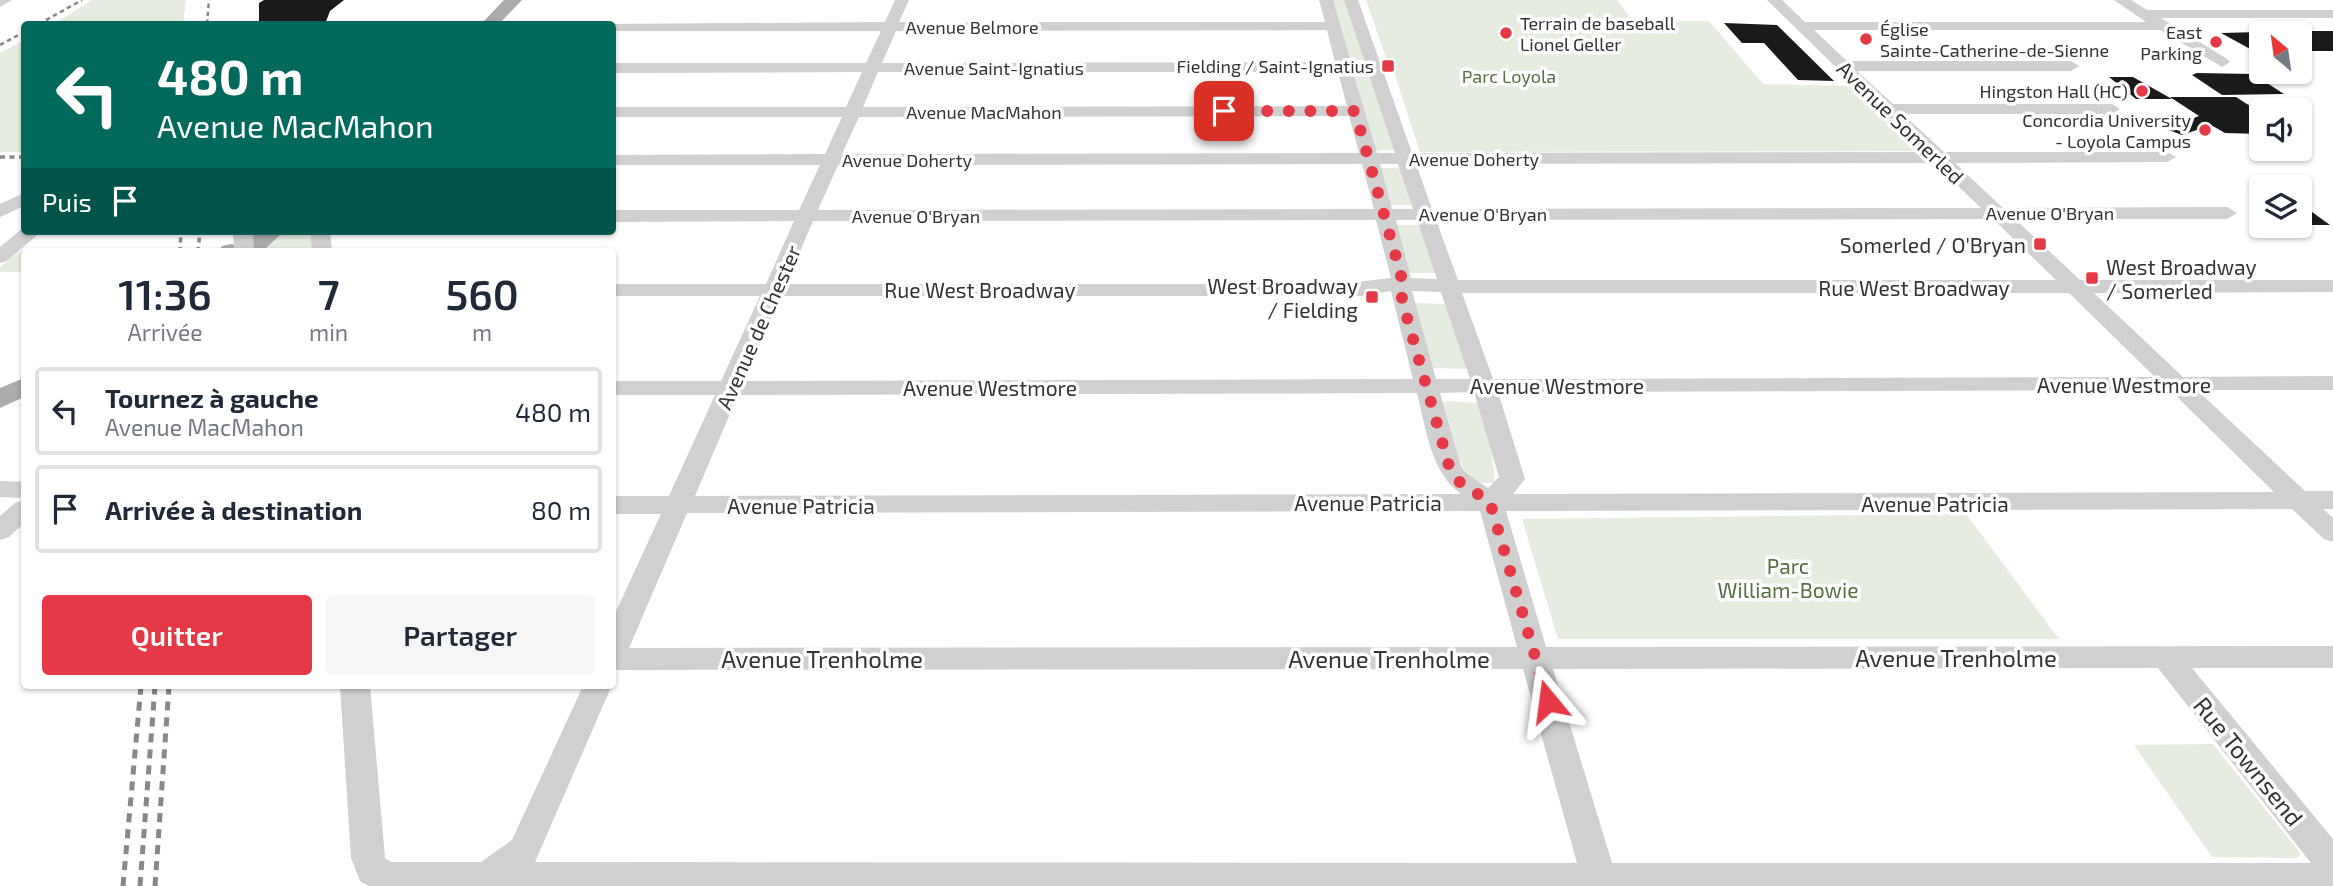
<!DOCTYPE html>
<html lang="fr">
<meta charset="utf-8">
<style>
body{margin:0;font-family:"Exo 2",sans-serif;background:#f6f6f7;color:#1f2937;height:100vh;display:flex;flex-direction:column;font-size:26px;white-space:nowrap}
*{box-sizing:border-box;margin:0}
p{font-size:23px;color:#747a83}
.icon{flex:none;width:38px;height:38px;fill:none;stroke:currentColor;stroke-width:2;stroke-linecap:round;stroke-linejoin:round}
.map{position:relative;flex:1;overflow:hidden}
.panel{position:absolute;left:21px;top:248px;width:595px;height:441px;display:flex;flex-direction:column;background:#fff;border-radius:7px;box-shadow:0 2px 5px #0004}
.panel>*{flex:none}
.banner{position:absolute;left:21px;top:21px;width:595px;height:214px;border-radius:7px;box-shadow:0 2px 5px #0004;background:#00695c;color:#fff;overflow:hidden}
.needle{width:46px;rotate:331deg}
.controls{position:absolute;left:2249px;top:21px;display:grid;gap:14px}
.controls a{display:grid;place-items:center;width:63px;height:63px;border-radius:7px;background:#fff;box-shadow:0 2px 5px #0004;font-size:35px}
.pin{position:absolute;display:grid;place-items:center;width:60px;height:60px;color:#fff;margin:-30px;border-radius:14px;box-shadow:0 4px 10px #0006}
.me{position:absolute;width:77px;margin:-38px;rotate:344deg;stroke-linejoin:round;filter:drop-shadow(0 0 5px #0008)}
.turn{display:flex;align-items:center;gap:24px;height:147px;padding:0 21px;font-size:32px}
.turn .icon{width:91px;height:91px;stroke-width:2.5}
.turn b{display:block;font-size:49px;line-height:60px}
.then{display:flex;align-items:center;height:66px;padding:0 21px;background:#0003;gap:14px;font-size:26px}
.eta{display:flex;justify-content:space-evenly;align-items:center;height:119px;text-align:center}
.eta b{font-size:42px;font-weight:600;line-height:49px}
.primary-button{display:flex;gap:14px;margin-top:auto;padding:14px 21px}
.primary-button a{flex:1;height:80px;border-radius:7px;background:#e63946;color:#fff;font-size:28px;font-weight:600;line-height:80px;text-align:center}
.primary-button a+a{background:#f6f6f7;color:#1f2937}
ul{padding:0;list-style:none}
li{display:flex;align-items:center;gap:21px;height:88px;margin:0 14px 10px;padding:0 7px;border:4px solid #e0e1e3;border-radius:7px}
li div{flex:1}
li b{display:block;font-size:26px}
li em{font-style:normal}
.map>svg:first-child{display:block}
</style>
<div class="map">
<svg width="2333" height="886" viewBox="0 0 2333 886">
<rect width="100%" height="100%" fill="#fff"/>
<path fill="#e6ecdf" d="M92 0H186L183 24H54Z
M1330 0H1347L1368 60H1346Z
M1366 0H1617L1633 21H1709L1763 84 1853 86 1919 151 1420 152 1392 66H1389Z
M24 40V152H0V53Z
M1350 74H1372L1397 150 1371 151Z
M1376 168H1403L1414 205H1388Z
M1393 225H1420L1436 273H1406Z
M286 231H310L312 252H262Z
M22 250H83L24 252V272H0V267Z
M1415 303 1446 304 1467 369 1432 368Z
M1446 401 1478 403 1491 444 1495 483H1474C1456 462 1449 430 1441 404Z
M1966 514 2059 639H1558L1522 519Z
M2213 744 2301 854 2297 858 2212 857 2134 745Z"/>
<path fill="#1a1a1a" d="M264 0H344L330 11 325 24H259V3Z
M1724 23 1777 25 1834 81 1798 80 1764 43H1742Z
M2300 31H2333V51H2300Z
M2261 32V50H2252L2221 33Z
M2197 73 2253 74 2284 94 2222 95 2192 75Z
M2109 77H2133L2172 99H2136Z
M2170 97H2236L2261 113V134L2225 133 2211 125 2182 135 2166 129 2199 116Z
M2300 209H2308L2330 225H2300Z"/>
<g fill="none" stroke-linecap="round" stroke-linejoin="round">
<path fill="#d0d0d0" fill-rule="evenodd" d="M0 0H12L0 7Z
M895 0H909L899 22H1325L1319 0H1333L1351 62H1365L1344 0H1358L1412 153 1923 152 1767 0H1782L1805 22H2146L2114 0H2131L2147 10H2333V18H2161L2227 59 2230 62 2222 67 2160 30H1814L1847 61H2071L2079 66 2071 71H1857L1893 104H2112L2120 109 2112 114H1903L1944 152H2167L2176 157 2167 162 1955 163 2003 208 2227 207 2237 213 2227 219H2015L2080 280H2333V292L2094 293 2183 377 2333 376V390H2197L2305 491H2333V509H2323L2333 518V542L2324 539 2292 509 1506 511 1546 647 2333 646V668H2192L2333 839V886H369L360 881 351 858 340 686H370L385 858 391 862H481L512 840 583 686 612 685 535 862 1577 863 1523 669 612 670V620L661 514H612V496H669L715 395H612V381H721L760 296H612V284H766L794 221 612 222V210H799L820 165H612V155L825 154 842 117H612V107H846L862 72 612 73V63H866L881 31H612V24H606L885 22ZM1327 30 1335 62 882 63 896 31ZM878 72H1338L1347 106 863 107ZM1353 72H1368L1395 153H1377ZM1349 116 1359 153 842 154 859 117ZM1934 163 1981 208 1432 209 1416 164ZM1362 164 1374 209 818 210 838 165ZM1380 164H1398L1413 209H1392ZM1993 219 2056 280H1458L1436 220ZM1376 220 1391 278 1340 284H786L813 221ZM1396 220H1417L1437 279 1411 278ZM1391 291 1413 379 744 381 781 296H1361ZM1412 291 1441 292 1470 379H1436ZM1462 293H2069L2155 377 1493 379ZM2170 390 2274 492 1513 494 1525 479 1498 392ZM1474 392 1499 477 1488 488 1467 474 1461 466 1440 393ZM1417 393C1426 427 1430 472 1461 494L695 496 738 395ZM1480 511 1517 647 629 648 687 513ZM2158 668 2311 863H1612L1553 669Z
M24 193V206L0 217V204Z
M24 227V231H42L7 261 0 263V247Z
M310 231H330L332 252H312Z
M0 481 24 482V498L0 497Z
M24 500V523L9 537 0 540V516L15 503Z"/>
<path fill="#ababab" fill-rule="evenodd" d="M504 0H522L499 24H481Z
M258 231H285L265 249H249L245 244Z
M231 244 240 246 243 251 218 252 222 246Z
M24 378V397L0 408V388Z"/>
<path stroke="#888" stroke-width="2.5" stroke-dasharray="4.5 3.5" stroke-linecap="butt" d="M39 24 82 0
M207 24 209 0
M0 45 24 32"/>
<path stroke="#888" stroke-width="3.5" stroke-dasharray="5 4.5" stroke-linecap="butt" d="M0 157H24
M180 252 181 231
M198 252 200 231"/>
<path stroke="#888" stroke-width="5" stroke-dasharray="9 7" stroke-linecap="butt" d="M123 886 141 686
M140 886 155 686
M155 886 169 686"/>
<path stroke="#d0d0d0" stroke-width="20" d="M243 231 244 252"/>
</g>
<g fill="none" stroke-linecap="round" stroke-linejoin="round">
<path stroke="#e63946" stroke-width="12" stroke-dasharray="0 21.6" d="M1224 111H1355L1401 275 1402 300 1449 466 1458 481 1490 502 1548 701"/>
</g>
<g fill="#e63946" stroke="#fff" stroke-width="2.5">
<circle cx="1506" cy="33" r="7"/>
<circle cx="1866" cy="39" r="7"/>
<circle cx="2216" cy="42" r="7"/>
<rect x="1381" y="59" width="14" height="14" rx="3.5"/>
<circle cx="2142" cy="91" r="7"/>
<circle cx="2205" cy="130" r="7"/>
<rect x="2033" y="237" width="14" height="14" rx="3.5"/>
<rect x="2085" y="271" width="14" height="14" rx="3.5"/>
<rect x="1365" y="290" width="14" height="14" rx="3.5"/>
</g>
<g text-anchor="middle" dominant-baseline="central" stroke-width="7" stroke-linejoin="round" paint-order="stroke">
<g font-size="18" fill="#333" stroke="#fff" text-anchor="end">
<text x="1520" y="23" text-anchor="start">Terrain de baseball<tspan x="1520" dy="21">Lionel Geller</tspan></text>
<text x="1880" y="29" text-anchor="start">Église<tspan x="1880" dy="21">Sainte-Catherine-de-Sienne</tspan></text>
<text x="2202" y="32">East<tspan x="2202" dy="21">Parking</tspan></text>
<text x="1374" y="66">Fielding / Saint-Ignatius</text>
<text x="2128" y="91">Hingston Hall (HC)</text>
<text x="2191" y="120">Concordia University<tspan x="2191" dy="21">- Loyola Campus</tspan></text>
</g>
<g font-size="18" fill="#333" stroke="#fff">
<text x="972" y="27">Avenue Belmore</text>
<text x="994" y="68">Avenue Saint-Ignatius</text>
<text x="984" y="112">Avenue MacMahon</text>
<text x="1474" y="159">Avenue Doherty</text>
<text x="907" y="160">Avenue Doherty</text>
<text x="2050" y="213">Avenue O'Bryan</text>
<text x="1483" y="214">Avenue O'Bryan</text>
<text x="916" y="216">Avenue O'Bryan</text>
</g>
<g font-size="18" fill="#56703f" stroke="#fff">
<text x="1509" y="76">Parc Loyola</text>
</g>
<g font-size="21" fill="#333" stroke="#fff">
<text transform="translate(1901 122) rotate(44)">Avenue Somerled</text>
<text x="1914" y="287">Rue West Broadway</text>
<text x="980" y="289">Rue West Broadway</text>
<text transform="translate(758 327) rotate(-66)">Avenue de Chester</text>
<text x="2124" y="384">Avenue Westmore</text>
<text x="1557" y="385">Avenue Westmore</text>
<text x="990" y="387">Avenue Westmore</text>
<text x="1368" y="502">Avenue Patricia</text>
<text x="1935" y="503">Avenue Patricia</text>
<text x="801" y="505">Avenue Patricia</text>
</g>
<g font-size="21" fill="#333" stroke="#fff" text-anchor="end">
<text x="2026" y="244">Somerled / O'Bryan</text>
<text x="2106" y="266" text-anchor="start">West Broadway<tspan x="2106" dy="24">/ Somerled</tspan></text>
<text x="1358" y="285">West Broadway<tspan x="1358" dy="24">/ Fielding</tspan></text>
</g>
<g font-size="21" fill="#56703f" stroke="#fff">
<text x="1788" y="565">Parc<tspan x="1788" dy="24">William-Bowie</tspan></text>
</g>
<g font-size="24" fill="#333" stroke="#fff">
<text x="1956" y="657">Avenue Trenholme</text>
<text x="822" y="658">Avenue Trenholme</text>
<text x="1389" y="658">Avenue Trenholme</text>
<text transform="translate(2249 761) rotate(51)">Rue Townsend</text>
</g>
</g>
</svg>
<div class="controls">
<a><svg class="needle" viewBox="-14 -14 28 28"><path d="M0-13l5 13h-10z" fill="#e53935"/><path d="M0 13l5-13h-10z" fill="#747a83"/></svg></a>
<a><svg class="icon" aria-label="sound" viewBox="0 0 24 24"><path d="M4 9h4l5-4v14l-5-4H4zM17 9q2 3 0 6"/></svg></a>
<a><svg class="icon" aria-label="layers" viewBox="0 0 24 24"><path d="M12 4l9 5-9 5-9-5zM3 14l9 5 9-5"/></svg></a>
</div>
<div class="pin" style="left:1224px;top:111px;background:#d93025"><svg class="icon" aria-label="arrive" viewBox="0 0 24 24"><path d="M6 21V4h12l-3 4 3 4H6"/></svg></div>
<svg class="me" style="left:1548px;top:701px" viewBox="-20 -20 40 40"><path d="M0-17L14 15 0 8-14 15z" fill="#e63946" stroke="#fff" stroke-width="4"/></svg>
<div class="banner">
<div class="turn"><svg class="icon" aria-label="left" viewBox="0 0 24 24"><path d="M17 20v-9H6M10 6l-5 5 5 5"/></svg><div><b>480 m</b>Avenue MacMahon</div></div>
<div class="then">Puis<svg class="icon" aria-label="arrive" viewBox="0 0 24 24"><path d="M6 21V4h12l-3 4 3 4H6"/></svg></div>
</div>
<section class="panel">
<div class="eta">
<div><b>11:36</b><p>Arrivée</p></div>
<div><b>7</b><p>min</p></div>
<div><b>560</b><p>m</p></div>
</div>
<ul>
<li><svg class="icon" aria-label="left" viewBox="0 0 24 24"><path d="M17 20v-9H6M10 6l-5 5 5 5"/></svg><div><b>Tournez à gauche</b><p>Avenue MacMahon</p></div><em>480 m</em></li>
<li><svg class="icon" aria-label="arrive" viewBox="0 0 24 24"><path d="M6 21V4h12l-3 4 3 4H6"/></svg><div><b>Arrivée à destination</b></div><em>80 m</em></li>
</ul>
<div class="primary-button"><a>Quitter</a><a>Partager</a></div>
</section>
</div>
